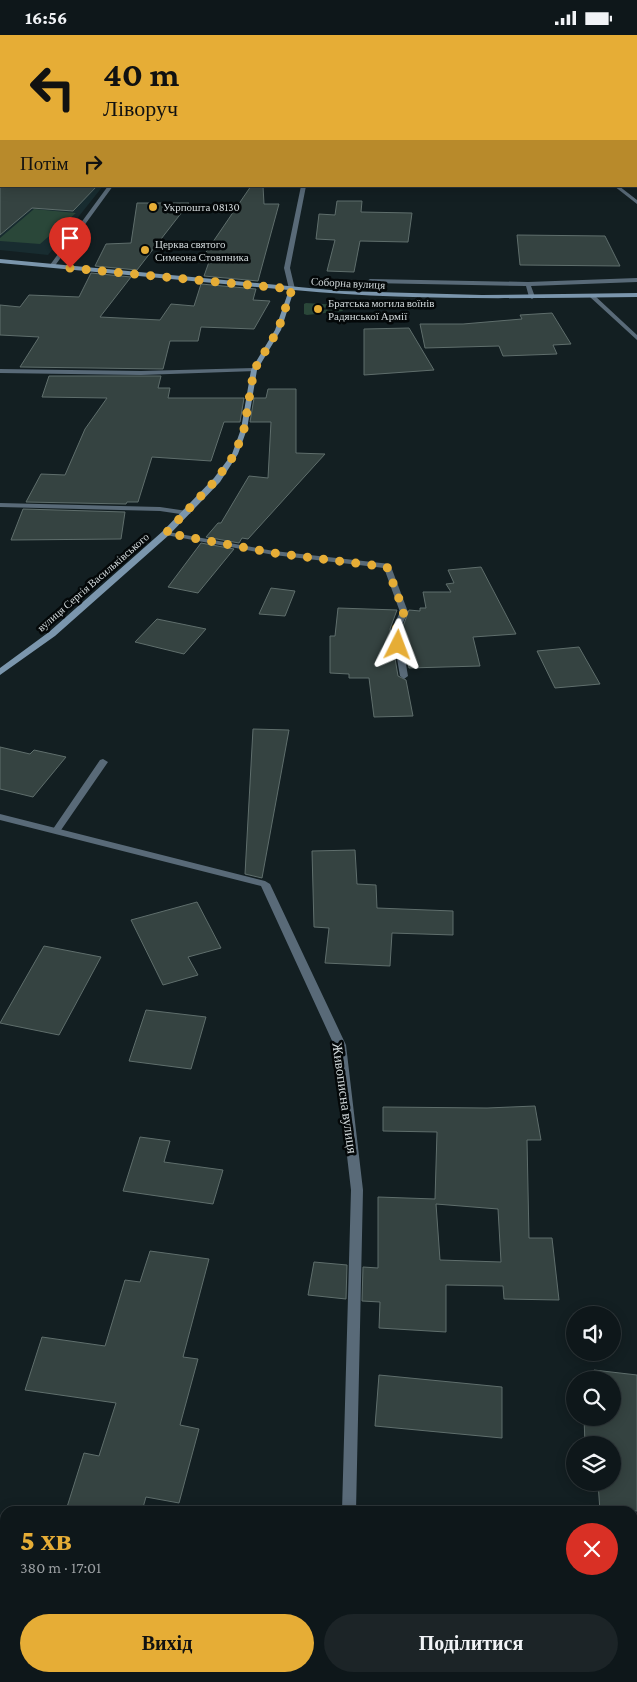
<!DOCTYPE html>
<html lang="uk">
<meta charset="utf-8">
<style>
body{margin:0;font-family:"Crimson Pro",serif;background:#1c2427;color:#f1f3f6;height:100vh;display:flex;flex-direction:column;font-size:19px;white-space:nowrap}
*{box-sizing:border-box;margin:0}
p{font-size:16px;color:#9b9fa2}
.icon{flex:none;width:28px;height:28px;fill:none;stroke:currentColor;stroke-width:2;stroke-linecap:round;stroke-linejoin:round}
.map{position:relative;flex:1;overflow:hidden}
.sheet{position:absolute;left:0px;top:1471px;width:638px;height:176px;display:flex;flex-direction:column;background:#0e171a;border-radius:15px 15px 0 0;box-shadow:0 2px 12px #0003,0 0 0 1px #2e3639}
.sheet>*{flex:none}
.top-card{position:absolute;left:0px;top:0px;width:638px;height:152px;box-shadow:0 2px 12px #0003,0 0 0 1px #2e3639;background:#e6ad36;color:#111;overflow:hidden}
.tools{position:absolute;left:566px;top:1271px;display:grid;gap:10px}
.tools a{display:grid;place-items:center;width:55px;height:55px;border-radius:50%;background:#0e171a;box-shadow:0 2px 12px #0003,0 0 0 1px #2e3639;font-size:25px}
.pin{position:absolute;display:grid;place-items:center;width:42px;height:42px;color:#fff;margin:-51px -21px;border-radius:50% 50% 50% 0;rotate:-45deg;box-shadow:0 0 5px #0007}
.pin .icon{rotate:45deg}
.me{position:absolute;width:55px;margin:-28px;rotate:3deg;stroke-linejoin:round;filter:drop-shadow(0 0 4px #0008)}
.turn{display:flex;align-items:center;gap:18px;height:105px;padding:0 20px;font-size:22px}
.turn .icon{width:65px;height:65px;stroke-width:2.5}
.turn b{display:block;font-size:35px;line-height:42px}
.then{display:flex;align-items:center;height:48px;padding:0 20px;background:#0003;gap:10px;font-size:19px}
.round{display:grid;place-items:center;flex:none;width:52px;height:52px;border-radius:26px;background:#1c2427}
.headline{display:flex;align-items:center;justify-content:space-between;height:85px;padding:0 20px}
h1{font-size:30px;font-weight:800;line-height:38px;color:#e6ad36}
.action{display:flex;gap:10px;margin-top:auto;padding:10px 20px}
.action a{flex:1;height:58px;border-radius:30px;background:#e6ad36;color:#111;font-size:20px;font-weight:800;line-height:58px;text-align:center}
.action a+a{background:#1c2427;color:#f1f3f6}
.status{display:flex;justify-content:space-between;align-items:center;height:35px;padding:0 25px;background:#0e171a;direction:ltr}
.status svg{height:14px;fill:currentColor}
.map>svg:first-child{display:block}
</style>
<div class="status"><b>16:56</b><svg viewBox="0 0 49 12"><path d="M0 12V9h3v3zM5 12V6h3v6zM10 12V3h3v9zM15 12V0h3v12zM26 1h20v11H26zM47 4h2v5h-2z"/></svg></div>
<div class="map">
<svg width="637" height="1647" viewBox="0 0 637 1647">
<rect width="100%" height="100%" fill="#131f22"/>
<path fill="#182c30" d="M0 127 1 151H103L48 220 0 215Z"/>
<path fill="#2a4739" d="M34 174 76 178 40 209 0 206V203Z
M306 268 340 270 341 272 315 273 316 275 342 274 343 276 307 280 304 279V269Z"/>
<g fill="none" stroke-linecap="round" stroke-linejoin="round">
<path fill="#404257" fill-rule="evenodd" d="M616 0H620V1H616Z
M636 21H637V24H636Z
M636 116H637V118H636Z
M636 145H637V147H636Z"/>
</g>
<path fill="#354341" stroke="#5f6e6c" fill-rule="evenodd" d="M0 151H97L73 176 32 173 0 200Z
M251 151H263L264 169H279L258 246 204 241 210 224 202 223Z
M337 166H362L361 177 412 178 408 207 360 206 354 237 327 236 335 205 316 204 319 179 335 180Z
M137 168H189L137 235 95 231 106 209 131 208Z
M517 200 605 201 620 231 520 230Z
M91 238 131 242 100 282 160 285 171 269 194 271 201 249 256 254 253 265 270 266 254 294 201 292 198 306H170L163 334 20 332 39 302 0 300V270L20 272 29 260 79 262Z
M552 278 571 309 553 310 557 319 503 321 499 311 425 313 420 289H463L522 284 520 280Z
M409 293 434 335 364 340V294Z
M49 341H161L158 353H170L168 363H244L240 387H224L211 426 152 422 138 467H127L126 469 26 467 41 439 65 440 85 394 107 363 42 362Z
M268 354H296V418L325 419 248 504 242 503 239 508 206 502 218 488H221L249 441 268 443 271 387H250L254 363H266Z
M23 474 125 477 121 504 11 505Z
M201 508 234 514 198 558 168 552Z
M481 532 516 599 473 602 480 631 409 633 402 594 409 575 420 576V573H426L423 557H451L446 549 454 548 448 535Z
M271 553 295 556 285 581 259 579Z
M338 573 397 575 390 594 398 641 406 645 413 681 374 682 369 643H349V639L330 638V601H335Z
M157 584 206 594 184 619 135 607Z
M579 612 600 649 555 653 537 616Z
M253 694 289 695 262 843 245 839Z
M0 712 30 719 34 715 66 722 33 762 0 754Z
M355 815 357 849 376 850 377 873 453 876V900L392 898 390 931 325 928 329 893 314 892 312 816Z
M197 867 221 913 188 922 198 940 163 950 131 885Z
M44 911 101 922 59 1000 0 988Z
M146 975 206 982 191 1034 129 1026Z
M535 1071 541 1105H527L529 1203H552L559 1265 504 1264 503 1251 446 1250V1297L379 1293 380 1267 362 1266 363 1232 378 1233V1162L435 1164 437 1097 383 1096V1072L487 1073ZM436 1169 498 1174 501 1227 440 1225Z
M140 1102 170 1106 164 1127 223 1135 213 1169 123 1156Z
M150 1216 209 1224 183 1322 198 1324 180 1390 199 1394 179 1468 146 1462 142 1476H89L67 1472 84 1418 99 1421 116 1368 25 1355 42 1302 105 1311 125 1245 140 1247Z
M314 1227 347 1230 346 1264 308 1260Z
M594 1335 637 1340V1476H600L598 1448H612V1410H585L584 1382H612V1345H594Z
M379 1340 502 1352V1403L375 1391Z"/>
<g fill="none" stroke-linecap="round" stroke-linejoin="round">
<path fill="#596a78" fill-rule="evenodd" d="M0 22H1V24H0Z
M614 151H619L637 165V169Z
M637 243V247L531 251 535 262 532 264 529 262 526 251 370 248 367 246 370 244 528 247Z
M254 333 257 335 256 336 141 340 0 338V334L141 336Z
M163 496 274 516 390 529 408 577 400 594 408 641 404 644 400 641 392 594 400 577 384 533 274 520 166 500 162 498Z
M103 724 108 727 59 798H53L51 796 53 794 100 725Z"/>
<path fill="#596a78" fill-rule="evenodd" d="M189 0H193V1H189Z
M417 0H422L423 1H419Z
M108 151H113L54 232H50V230Z
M301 151H306L290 233 295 254 292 256 289 254 284 233Z
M590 260H594L637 300V305L590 262Z
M0 468 160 472 187 476 191 478 187 480 160 476 0 472Z
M0 779 265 846 270 849 346 1010 363 1155 356 1476H342L351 1155 334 1010 261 851 0 785Z
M306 1642H322L321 1647H305Z"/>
<path fill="#7b96ad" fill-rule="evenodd" d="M0 224 341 256 482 260 637 258V262C523 263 408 266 294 255L281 295 257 335 247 394 238 419 220 447 169 500 55 601 0 640V633L49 597 163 496 214 443 232 419 241 394 251 335 275 295 289 255 0 228Z"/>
</g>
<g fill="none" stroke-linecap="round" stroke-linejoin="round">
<path stroke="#e6ad36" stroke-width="9" stroke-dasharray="0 16.2" d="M70 233 292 254 278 295 254 335 244 394 235 419 216 445 166 498 274 518 387 532 404 577 396 594 398 610"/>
</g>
<g fill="#e6ad36" stroke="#040809" stroke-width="2">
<circle cx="153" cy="172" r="5"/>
<circle cx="145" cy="215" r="5"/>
<circle cx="318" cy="274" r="5"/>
</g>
<g text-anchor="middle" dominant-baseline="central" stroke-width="5" stroke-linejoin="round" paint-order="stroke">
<g font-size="11" fill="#d2d9db" stroke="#040809" text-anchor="start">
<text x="163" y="172">Укрпошта 08130</text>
<text x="155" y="209">Церква святого<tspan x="155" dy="13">Симеона Стовпника</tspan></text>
<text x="328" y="268">Братська могила воїнів<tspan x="328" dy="13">Радянської Армії</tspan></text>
</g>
<g font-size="11" fill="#d2d9db" stroke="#040809">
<text transform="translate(348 248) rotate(3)">Соборна вулиця</text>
<text transform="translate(93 547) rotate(-41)">вулиця Сергія Васильківського</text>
</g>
<g font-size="14" fill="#d2d9db" stroke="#040809">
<text transform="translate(345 1063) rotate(82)">Живописна вулиця</text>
</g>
</g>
</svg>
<div class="tools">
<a><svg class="icon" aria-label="sound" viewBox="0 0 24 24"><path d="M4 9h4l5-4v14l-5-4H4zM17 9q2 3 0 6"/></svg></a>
<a><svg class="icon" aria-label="search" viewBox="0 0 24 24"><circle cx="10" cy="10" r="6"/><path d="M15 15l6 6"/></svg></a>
<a><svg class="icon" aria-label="layers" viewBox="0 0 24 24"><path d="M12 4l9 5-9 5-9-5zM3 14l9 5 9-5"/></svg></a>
</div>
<div class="pin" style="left:70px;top:233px;background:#d93025"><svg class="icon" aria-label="arrive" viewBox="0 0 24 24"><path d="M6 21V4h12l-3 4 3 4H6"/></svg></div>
<svg class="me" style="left:398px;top:610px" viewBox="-20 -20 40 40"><path d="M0-17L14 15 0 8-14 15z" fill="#e6ad36" stroke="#fff" stroke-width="4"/></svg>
<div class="top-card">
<div class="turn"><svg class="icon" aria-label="left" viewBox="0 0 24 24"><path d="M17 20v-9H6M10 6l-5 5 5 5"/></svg><div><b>40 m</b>Ліворуч</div></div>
<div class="then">Потім<svg class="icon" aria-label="right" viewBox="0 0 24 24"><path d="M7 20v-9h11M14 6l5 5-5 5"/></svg></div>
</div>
<section class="sheet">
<div class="headline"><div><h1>5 хв</h1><p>380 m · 17:01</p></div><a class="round" style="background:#d93025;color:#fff"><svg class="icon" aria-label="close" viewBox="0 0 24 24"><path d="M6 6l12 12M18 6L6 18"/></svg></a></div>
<div class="action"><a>Вихід</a><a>Поділитися</a></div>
</section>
</div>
